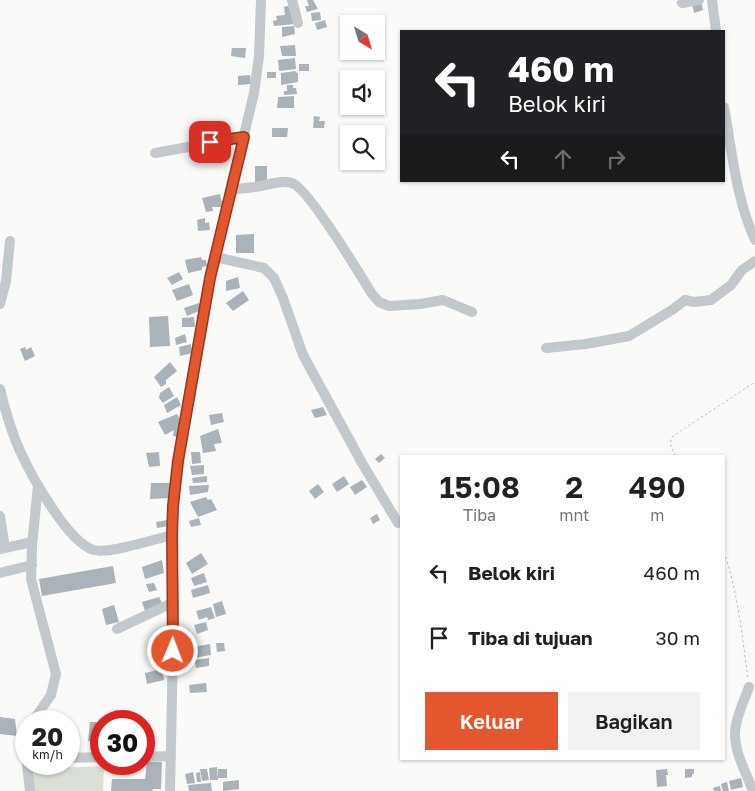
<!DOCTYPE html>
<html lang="id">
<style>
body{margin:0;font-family:"Golos Text",sans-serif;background:#f2f2f2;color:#202124;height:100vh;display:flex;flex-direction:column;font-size:19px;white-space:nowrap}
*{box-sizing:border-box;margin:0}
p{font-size:16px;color:#757577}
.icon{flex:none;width:28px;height:28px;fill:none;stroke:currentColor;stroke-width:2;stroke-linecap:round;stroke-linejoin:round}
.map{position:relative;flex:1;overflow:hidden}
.drawer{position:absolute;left:400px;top:455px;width:325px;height:305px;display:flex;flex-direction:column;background:#fff;border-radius:0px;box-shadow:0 1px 4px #0004}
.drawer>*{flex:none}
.top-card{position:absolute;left:400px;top:30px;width:325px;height:152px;border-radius:0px;box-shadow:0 1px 4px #0004;background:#202124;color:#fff;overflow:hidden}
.needle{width:32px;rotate:142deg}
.controls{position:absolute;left:340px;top:15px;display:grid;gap:10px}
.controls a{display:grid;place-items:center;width:45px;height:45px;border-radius:0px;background:#fff;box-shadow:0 1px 4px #0004;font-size:25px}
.speed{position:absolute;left:15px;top:710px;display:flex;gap:10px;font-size:25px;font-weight:700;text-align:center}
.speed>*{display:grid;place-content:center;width:65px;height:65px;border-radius:50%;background:#fff;box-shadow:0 1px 4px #0004;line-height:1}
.speed small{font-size:12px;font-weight:400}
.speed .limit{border:8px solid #d22;background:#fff;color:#111}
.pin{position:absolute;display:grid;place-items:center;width:42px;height:42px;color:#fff;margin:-21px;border-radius:10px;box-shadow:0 2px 8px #0006}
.me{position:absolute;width:55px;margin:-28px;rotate:1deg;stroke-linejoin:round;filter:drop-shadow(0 0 4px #0008)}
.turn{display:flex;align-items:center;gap:18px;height:105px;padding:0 25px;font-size:22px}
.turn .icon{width:65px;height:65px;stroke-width:2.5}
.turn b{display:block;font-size:35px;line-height:42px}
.lanes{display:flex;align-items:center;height:48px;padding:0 25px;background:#0003;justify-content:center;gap:25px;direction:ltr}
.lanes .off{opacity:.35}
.eta{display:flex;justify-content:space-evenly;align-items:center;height:85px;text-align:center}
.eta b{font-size:30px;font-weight:600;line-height:35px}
.button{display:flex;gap:10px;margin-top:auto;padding:10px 25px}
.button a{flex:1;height:58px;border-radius:0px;background:#e4572e;color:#fff;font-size:20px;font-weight:600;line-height:58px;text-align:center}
.button a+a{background:#f2f2f2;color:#202124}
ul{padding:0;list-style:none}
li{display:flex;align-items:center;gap:15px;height:65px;padding:0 25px}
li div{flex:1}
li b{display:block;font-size:19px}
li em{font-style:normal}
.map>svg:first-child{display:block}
</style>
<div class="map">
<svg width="755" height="791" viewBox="0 0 755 791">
<rect width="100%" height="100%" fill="#fafaf8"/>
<path fill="#dadfd7" d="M104 766 103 791H33L31 769Z"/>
<path fill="#aab3b9" d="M307 0H313L318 9 307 12 305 6H309Z
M701 1 703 10 694 13 692 3Z
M291 5 295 24 274 26 273 21 277 20 276 16 285 15 284 7Z
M320 12 321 20 312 21 311 13Z
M325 20 327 27 317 30 315 23Z
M294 26 295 34 282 37V27Z
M295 45 296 56H282L280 46Z
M232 48H246L245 58 231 56Z
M295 58 296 69 279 71 278 60Z
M299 64H309V71H299Z
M295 71 298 74V82L281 85V73Z
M267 72H276V78H267Z
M250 75 251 84 238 85V76Z
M287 85H293V88H296L297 94 284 95V91H287Z
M294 96V108H277L278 97Z
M314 116 320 117 319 121H325L324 128H313Z
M272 128H288L287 137H272Z
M255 166H267V183H255Z
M220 194 223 207H212L213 211 206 212 202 198Z
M205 218V223L209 222 210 230 198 231 197 220Z
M254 234V253H236V235Z
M201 257 202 260H206L207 266 202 267V270L188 273 185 260Z
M179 272 183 279 172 285 167 278Z
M238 277 240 288 226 291V281Z
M189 284 193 295 177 301 172 290Z
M243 291 249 300 233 311 226 303Z
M199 303 202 310 187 316 184 308Z
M168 316 170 346 150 347 149 317Z
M194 317 195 327H182V318Z
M185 334 187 342 176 345 175 338Z
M191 344 192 353 180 356 179 347Z
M25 347 26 350 31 347 35 356 25 361 20 349Z
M170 362 177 371 166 380V384L161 387 154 377Z
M169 387 174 396 163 403 159 398 160 393Z
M177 397 181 405 167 413 164 405Z
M323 407 327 415 315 418 311 410Z
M222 413 224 422 211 425 209 415Z
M177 414 183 425 180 437 173 436 174 430 165 435 158 422Z
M218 429 222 443 214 444 216 451 203 453 200 436Z
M159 452 160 466 149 467 146 453Z
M191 452H200L201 463 192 464Z
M381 454 385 458 379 463 375 459Z
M204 465V474L192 475 190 466Z
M207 476V482L193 483 192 478Z
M344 476 349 484 337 492 332 484Z
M362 480 367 487 355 495 350 487Z
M151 483H175L172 498 150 499Z
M318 484 324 492 315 499 309 491Z
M209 485 208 492 190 495 189 486Z
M206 497 208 500 211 499 217 510 198 517 190 502Z
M377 514 380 520 373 524 370 518Z
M199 518 201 525 191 527 189 521Z
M168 520V526L157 528 156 522Z
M201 553 208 564 192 574 186 563Z
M162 560 164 573 145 579 142 567Z
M113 566 116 583 42 596 39 579Z
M204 573 207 582 194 586 191 578Z
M154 583 157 590 149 592 146 584Z
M208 585 210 593 193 598 191 590Z
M159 597 163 605 145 611 142 602Z
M222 601 226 614 216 617 213 604Z
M114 605 119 622 106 625 102 609Z
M211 607 215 618 208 620 207 617 199 620 196 611Z
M206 622 208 630 197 634 194 625Z
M216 643H224L225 651 217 652Z
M210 644 211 655 193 658 192 647Z
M209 658V666L196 668 195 660Z
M162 669 164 680 147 684 145 673Z
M206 683 207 692 190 693 189 685Z
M0 717 15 719 17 736 0 734Z
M90 722H100L99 742 88 741Z
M147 762H162L161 789H153L152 791H111L112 779H145Z
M217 767 218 780H210L209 768Z
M200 769H207L209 780 202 781Z
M218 769H227V778H218Z
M667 769 668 775H666L667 786 657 787 656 770Z
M685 769H694V774H692V777L685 778Z
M193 772 195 783 187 784 185 774Z
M200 772 201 782H197L196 773Z
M741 778 743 787 731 790 729 781Z
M239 780V789L223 791V782Z
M727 782 729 791H723L721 784Z
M211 783 212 791H189L188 785Z
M720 786 721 791H714L713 788Z"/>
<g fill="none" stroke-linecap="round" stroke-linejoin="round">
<path stroke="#bbbfc2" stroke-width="1" stroke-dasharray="2.5 2.5" stroke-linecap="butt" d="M675 456 670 443 673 436 755 382
M724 552C738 592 742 636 748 678"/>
<path stroke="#c3c8cc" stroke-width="10" d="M292 0 298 23
M712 0 716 31
M682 3 699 0
M724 107C732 151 736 199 755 240
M155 153 244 137
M232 189C239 189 247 188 255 187 266 186 281 179 292 183 308 188 361 276 372 294L379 302 389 306 420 304 443 300 472 312
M215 257 264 268 274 278 283 298 303 355 362 463 398 523
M0 304 6 281 10 241
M546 348 586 344 629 336 672 310 685 300 694 302 711 300 731 285 742 270 755 261
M0 389C5 410 11 431 20 451 31 475 68 543 94 550 109 554 156 539 172 535
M0 516 5 548
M0 549 32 542
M0 573 32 565
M117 629 174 602
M749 687C744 701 736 716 735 732 734 752 746 772 753 791
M33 721 51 695 56 674 31 579 32 546 38 485
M26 731 25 733 26 758
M144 757 171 756
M69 758 101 757
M27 764 30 791
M170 791 174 602 172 535 176 477 210 278 254 93 259 56 261 0"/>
</g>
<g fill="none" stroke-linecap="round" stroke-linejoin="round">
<defs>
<path id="route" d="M173 651 172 535 173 506 178 461 210 278 244 137 210 142"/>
</defs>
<use href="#route" stroke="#94391e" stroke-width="12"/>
<use href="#route" stroke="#e4572e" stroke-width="9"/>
</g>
</svg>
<div class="controls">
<a><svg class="needle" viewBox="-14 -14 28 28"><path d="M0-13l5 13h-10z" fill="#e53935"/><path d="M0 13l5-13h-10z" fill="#757577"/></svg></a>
<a><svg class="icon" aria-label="sound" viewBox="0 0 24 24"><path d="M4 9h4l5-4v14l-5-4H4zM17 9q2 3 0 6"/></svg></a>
<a><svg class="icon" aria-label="search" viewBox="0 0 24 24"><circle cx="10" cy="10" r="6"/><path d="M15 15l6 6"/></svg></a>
</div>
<div class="speed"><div>20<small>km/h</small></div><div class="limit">30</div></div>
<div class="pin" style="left:210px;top:142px;background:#d93025"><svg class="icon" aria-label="arrive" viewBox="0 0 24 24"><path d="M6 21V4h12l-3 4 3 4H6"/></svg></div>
<svg class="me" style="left:173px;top:651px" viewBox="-20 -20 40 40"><circle r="17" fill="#e4572e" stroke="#fff" stroke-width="3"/><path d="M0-11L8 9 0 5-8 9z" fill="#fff"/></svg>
<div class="top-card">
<div class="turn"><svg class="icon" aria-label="left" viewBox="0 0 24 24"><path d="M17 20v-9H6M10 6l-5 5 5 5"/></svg><div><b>460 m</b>Belok kiri</div></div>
<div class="lanes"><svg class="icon" aria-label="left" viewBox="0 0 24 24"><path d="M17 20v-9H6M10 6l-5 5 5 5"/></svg><svg class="icon off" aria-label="ahead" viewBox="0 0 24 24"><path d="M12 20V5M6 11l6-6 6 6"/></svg><svg class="icon off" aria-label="right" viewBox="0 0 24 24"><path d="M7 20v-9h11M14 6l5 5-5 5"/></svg></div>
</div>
<section class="drawer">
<div class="eta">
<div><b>15:08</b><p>Tiba</p></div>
<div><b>2</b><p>mnt</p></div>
<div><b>490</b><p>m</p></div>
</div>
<ul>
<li><svg class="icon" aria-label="left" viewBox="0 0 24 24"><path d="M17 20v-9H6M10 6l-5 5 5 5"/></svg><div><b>Belok kiri</b></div><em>460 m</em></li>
<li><svg class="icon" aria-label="arrive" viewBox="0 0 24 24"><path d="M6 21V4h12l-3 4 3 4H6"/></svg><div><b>Tiba di tujuan</b></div><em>30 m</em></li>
</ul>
<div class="button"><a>Keluar</a><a>Bagikan</a></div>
</section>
</div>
